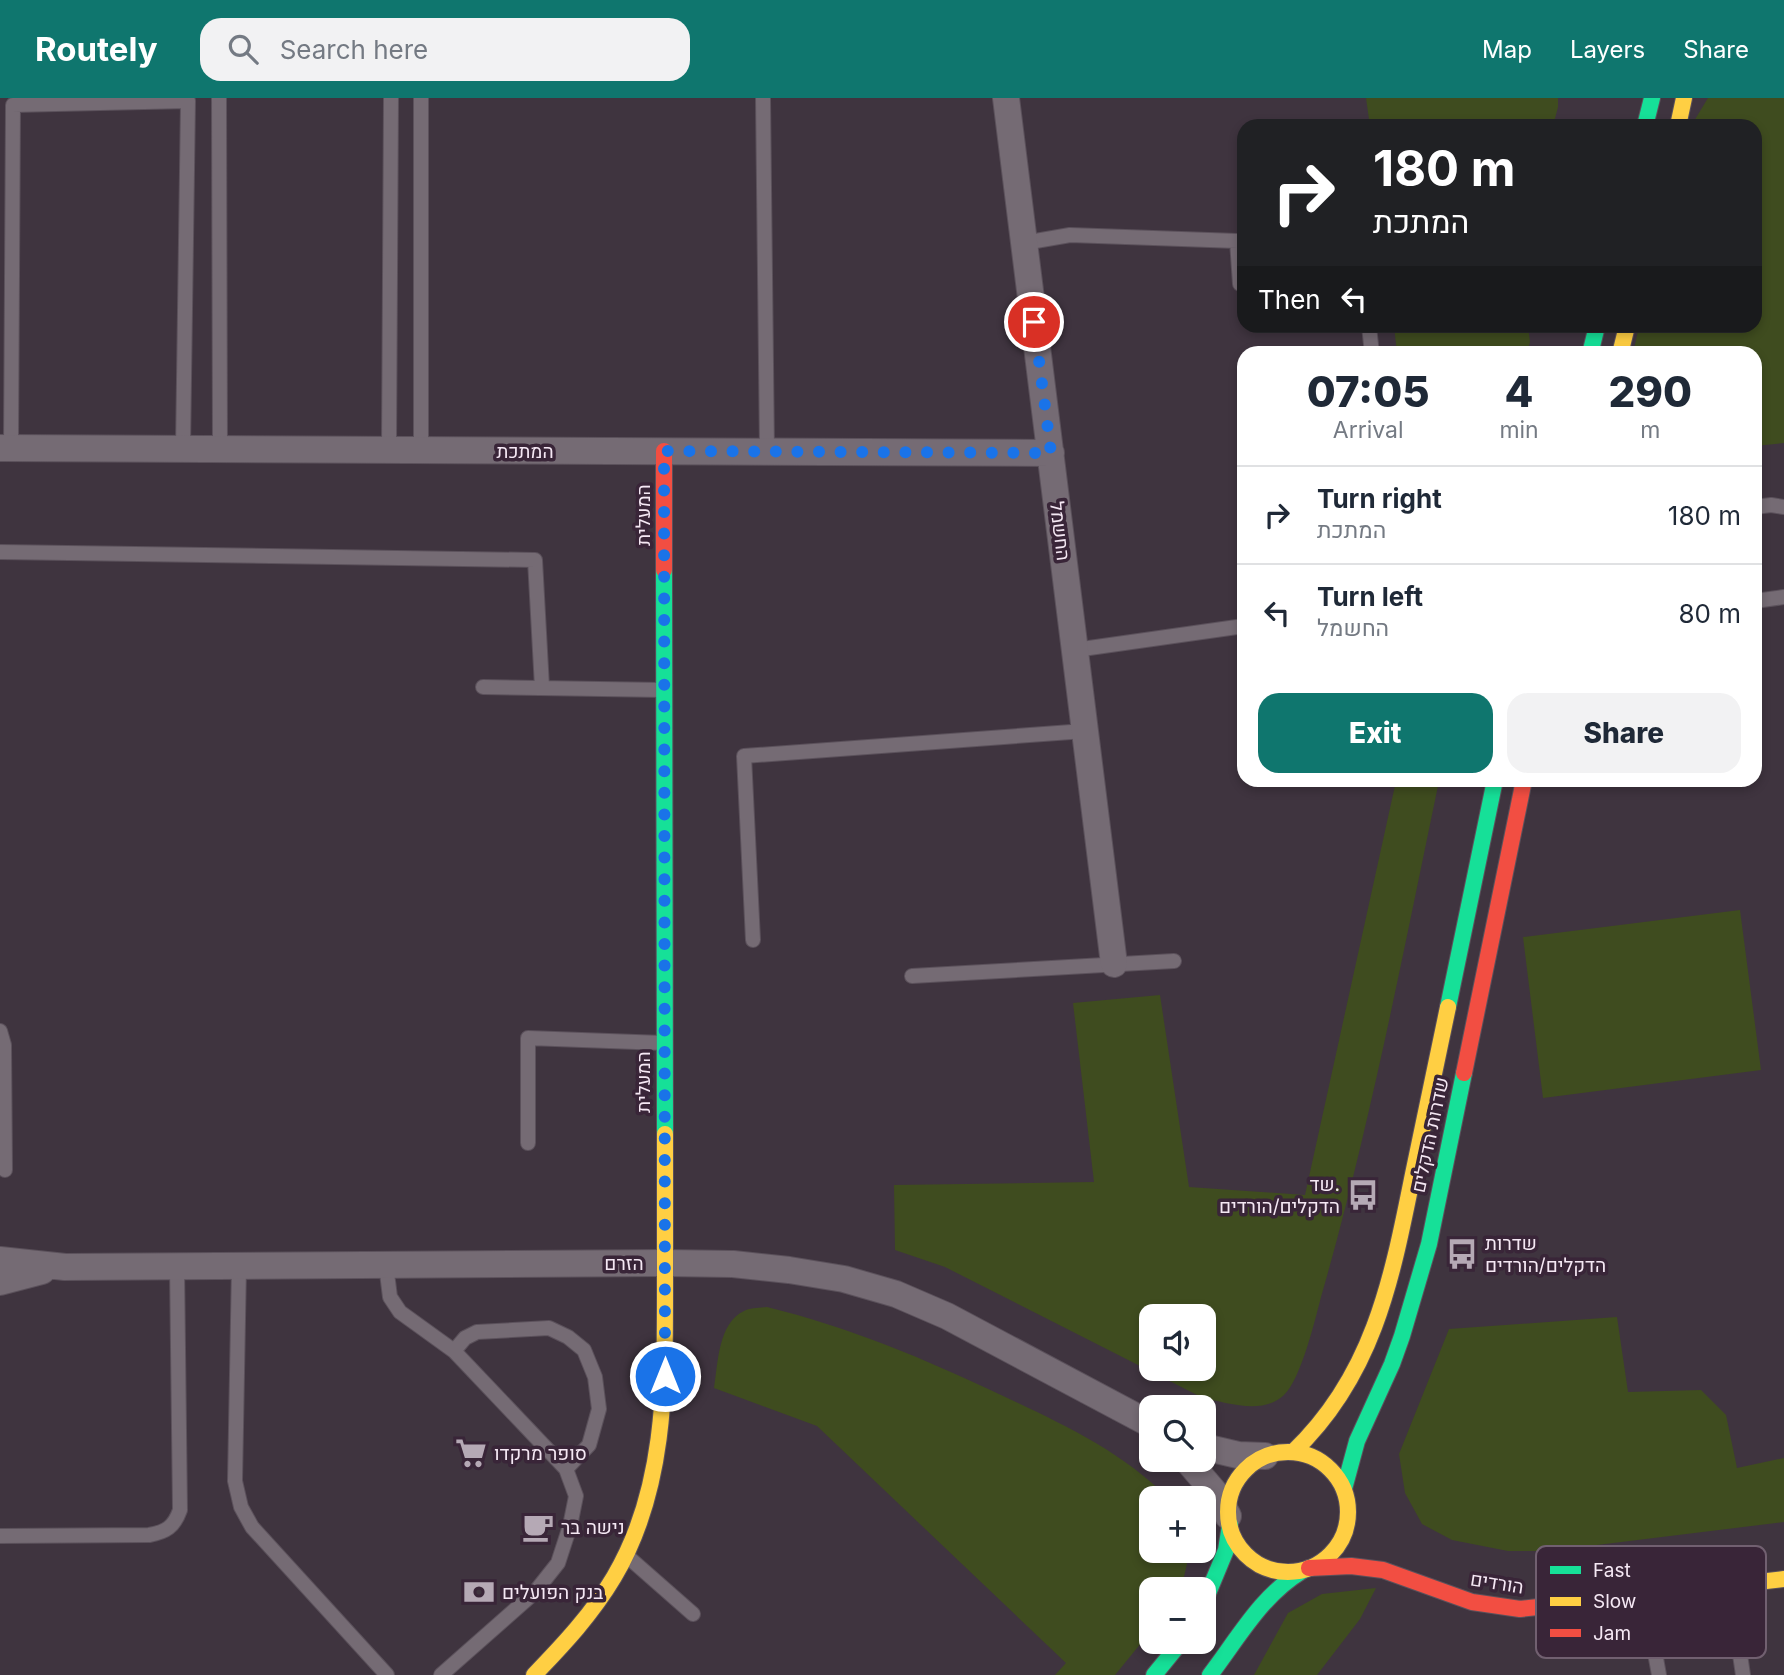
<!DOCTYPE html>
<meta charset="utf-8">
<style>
body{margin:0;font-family:Inter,Heebo,sans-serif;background:#f2f2f3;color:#1f2937;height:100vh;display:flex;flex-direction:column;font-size:26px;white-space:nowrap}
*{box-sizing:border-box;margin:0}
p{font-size:23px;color:#747a83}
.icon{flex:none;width:38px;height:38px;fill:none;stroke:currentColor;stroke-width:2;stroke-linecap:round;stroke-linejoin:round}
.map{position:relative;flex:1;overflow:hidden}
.panel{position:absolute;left:1237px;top:248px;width:525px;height:441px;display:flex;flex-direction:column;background:#fff;border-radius:21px;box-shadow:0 4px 10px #0003}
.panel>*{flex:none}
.hud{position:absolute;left:1237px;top:21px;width:525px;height:214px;border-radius:21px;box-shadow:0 4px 10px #0003;background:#202124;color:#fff;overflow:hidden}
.buttons{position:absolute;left:1139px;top:1206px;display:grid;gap:14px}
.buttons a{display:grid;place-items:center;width:77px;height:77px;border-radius:14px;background:#fff;box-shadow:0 4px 10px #0003;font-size:35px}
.pin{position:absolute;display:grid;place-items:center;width:60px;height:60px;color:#fff;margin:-30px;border:4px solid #fff;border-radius:50%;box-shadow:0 2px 7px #0007}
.me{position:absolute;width:77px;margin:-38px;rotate:0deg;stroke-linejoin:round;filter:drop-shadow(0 0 5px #0008)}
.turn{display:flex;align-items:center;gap:24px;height:147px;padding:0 21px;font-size:32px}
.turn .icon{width:91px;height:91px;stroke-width:2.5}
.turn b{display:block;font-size:49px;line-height:60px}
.then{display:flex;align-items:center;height:66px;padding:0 21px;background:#0003;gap:14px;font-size:26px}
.eta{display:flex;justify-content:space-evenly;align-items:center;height:119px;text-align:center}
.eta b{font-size:42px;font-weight:800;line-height:49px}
.primary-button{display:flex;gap:14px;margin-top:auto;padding:14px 21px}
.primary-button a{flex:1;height:80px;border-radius:21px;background:#0f766e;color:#fff;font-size:28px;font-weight:800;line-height:80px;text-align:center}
.primary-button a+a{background:#f2f2f3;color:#1f2937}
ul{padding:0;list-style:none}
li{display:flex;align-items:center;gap:21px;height:98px;padding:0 21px;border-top:2px solid #e0e1e3}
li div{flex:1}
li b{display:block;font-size:26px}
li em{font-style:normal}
header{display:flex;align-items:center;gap:42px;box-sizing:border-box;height:98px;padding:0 35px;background:#0f766e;color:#fff}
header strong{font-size:33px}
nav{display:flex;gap:38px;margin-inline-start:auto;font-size:24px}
.search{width:490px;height:63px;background:#f2f2f3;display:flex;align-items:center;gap:18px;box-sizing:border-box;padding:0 24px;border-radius:21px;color:#747a83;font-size:26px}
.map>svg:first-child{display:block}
</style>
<header>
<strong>Routely</strong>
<div class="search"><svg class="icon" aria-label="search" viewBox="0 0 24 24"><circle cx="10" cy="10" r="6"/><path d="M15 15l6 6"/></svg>Search here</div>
<nav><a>Map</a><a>Layers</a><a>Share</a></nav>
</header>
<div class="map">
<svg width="1784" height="1577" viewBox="0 0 1784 1577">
<rect width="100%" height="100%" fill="#3f343f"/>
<path fill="#3f4c1f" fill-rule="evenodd" d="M1366 0H1558V9L1553 28H1370Z
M1708 0H1784V345L1755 348V256H1633L1639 228H1755V28H1691Z
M1394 228H1528L1530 244 1527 255H1397Z
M1396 683H1439C1403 855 1370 1029 1321 1199 1315 1222 1301 1281 1284 1297 1263 1317 1228 1305 1203 1300L945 1169 895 1152 894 1087 1094 1084 1073 905 1160 897 1189 1089 1305 1097ZM1204 1218V1270H1152V1218Z
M1740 812 1761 972 1543 1000 1523 839Z
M767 1209C849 1229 925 1261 1001 1297 1062 1326 1120 1352 1168 1400H1152V1452L1184 1453 1187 1466 1181 1491H1152L1151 1533 1115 1577H1055L1066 1565 817 1328 714 1290C718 1266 718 1225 744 1213 750 1210 760 1210 767 1209Z
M1617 1219 1628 1294 1701 1292 1726 1317 1737 1370 1784 1360V1424L1548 1453H1508L1452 1442 1422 1426 1405 1395 1399 1356 1449 1231Z
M1376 1490 1360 1521 1317 1577H1254L1288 1515 1322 1496Z"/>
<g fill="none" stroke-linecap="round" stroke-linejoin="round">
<defs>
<path id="lane" d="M219 0 220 351
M421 0V352
M763 0 767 353
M1024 145 1070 137 1237 143 1240 186H1244
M1369 228 1372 256
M11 350 13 7 188 3 183 351
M389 352 391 0
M1755 409 1771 407 1784 409
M0 454 535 462 542 589
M1755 503 1784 499
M1075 552 1244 528
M483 589 663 592
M753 842 744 658 1085 633
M912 878 1174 863
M0 933 4 947 5 1072
M528 1045V940L663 945
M386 1167 390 1199 400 1214 454 1253 566 1371 576 1398 570 1428 558 1465 535 1494 441 1577
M239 1168 235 1383 241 1409 252 1429 387 1577
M454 1253 465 1240 477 1234 549 1230 568 1239 584 1252 595 1279 599 1311 589 1347 566 1371
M0 1438 149 1437C166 1434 174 1429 180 1412L177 1168
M627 1458 693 1516
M1730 1488 1743 1577
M1645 1499 1659 1577"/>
<path id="street" d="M1006 0 1114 866
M0 350 1051 355
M0 1162 65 1169 664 1165 733 1166 789 1172 844 1181 896 1196 947 1218 1152 1327
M0 1184 42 1173
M1204 1349 1238 1357 1265 1358
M1187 1362 1216 1396 1228 1418"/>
<path id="fast" d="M1645 28 1652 0
M1590 256 1597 228
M664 472 665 1036
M1448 909 1495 682
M1344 1391 1357 1343 1392 1266 1402 1238 1429 1146 1464 975
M1204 1505 1226 1452 1230 1427
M1154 1577 1181 1544
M1210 1577C1239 1539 1261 1498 1302 1473"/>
<path id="slow" d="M1678 28 1684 0
M1620 256 1627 228
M1293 1354C1374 1277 1392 1180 1413 1076 1425 1020 1436 964 1448 909
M1228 1414a60 60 0 1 1 120 0a60 60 0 1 1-120 0Z
M1566 1506 1784 1481
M534 1577C564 1546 592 1516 614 1479 665 1393 665 1291 665 1195 665 1142 665 1089 665 1036"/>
<path id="jam" d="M664 353V472
M1464 975 1524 682
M1309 1470 1351 1468 1383 1472 1472 1504 1520 1511 1566 1506"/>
</defs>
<use href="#lane" stroke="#5b515b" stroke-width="16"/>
<use href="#street" stroke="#5b515b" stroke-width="28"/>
<use href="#fast" stroke="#5b515b" stroke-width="18"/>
<use href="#slow" stroke="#5b515b" stroke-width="18"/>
<use href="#jam" stroke="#5b515b" stroke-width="18"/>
<use href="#lane" stroke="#756b74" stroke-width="14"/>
<use href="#street" stroke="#756b74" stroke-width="26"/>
<use href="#fast" stroke="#16e098" stroke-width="16"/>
<use href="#slow" stroke="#ffcf43" stroke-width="16"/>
<use href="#jam" stroke="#f24e42" stroke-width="16"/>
</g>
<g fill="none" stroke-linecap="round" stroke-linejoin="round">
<path stroke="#1a73e8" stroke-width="12" stroke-dasharray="0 21.6" d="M665 1278 664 353 1051 355 1034 224"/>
</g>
<defs>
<symbol id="bus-bare" viewBox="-9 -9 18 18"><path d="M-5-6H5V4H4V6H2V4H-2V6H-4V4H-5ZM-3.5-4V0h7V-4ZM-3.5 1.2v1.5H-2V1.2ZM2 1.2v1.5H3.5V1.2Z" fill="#b5a9b5" stroke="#392538" stroke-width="2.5" paint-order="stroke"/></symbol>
<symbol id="supermarket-bare" viewBox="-9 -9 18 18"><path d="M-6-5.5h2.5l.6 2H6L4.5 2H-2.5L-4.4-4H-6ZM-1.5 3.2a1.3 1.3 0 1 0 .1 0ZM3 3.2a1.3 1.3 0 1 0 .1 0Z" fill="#b5a9b5" stroke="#392538" stroke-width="2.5" paint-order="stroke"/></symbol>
<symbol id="cafe-bare" viewBox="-9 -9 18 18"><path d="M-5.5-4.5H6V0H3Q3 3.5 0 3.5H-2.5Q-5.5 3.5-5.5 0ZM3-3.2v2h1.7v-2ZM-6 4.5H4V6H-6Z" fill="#b5a9b5" stroke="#392538" stroke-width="2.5" paint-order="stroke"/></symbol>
<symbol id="bank-bare" viewBox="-9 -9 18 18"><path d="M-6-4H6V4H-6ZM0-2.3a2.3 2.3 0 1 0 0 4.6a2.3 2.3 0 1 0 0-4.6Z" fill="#b5a9b5" stroke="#392538" stroke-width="2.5" paint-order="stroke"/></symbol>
</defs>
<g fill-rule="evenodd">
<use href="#bus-bare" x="1341" y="1075" width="44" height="44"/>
<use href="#bus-bare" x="1440" y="1134" width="44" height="44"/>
<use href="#supermarket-bare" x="449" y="1333" width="44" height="44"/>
<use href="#cafe-bare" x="516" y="1407" width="44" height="44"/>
<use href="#bank-bare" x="457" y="1472" width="44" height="44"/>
</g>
<g text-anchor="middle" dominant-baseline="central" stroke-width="7" stroke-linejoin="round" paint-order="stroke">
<g font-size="19" fill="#f5e8f4" stroke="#392538">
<text x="525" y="353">המתכת</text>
<text transform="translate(643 417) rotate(-90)">המעלית</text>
<text transform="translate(1060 433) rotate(83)">החשמל</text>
<text transform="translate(643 984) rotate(-90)">המעלית</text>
<text transform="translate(1430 1037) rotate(-78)">שדרות הדקלים</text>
<text x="624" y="1165">הזרם</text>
<text transform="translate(1497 1485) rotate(9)">הורדים</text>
</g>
<g font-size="19" fill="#f5e8f4" stroke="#392538" text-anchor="start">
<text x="1340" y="1086" text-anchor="end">שד.<tspan x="1340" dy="22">הדקלים/הורדים</tspan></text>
<text x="1485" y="1145">שדרות<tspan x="1485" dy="22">הדקלים/הורדים</tspan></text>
<text x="494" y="1355">סופר מרקדו</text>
<text x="561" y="1429">נישה בר</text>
<text x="502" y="1494">בנק הפועלים</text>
</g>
</g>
<rect x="1536" y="1448" width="230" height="112" rx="10" fill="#392538" stroke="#716070" stroke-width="2"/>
<rect x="1550" y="1468" width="31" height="8" fill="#16e098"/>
<rect x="1550" y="1499" width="31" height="9" fill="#ffcf43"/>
<rect x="1550" y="1531" width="31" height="8" fill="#f24e42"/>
<g font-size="19" fill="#f5e8f4">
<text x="1593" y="1479">Fast</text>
<text x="1593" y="1510">Slow</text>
<text x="1593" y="1542">Jam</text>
</g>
</svg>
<div class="buttons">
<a><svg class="icon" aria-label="sound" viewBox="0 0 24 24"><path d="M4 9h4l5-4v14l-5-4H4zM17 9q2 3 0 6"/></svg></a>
<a><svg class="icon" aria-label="search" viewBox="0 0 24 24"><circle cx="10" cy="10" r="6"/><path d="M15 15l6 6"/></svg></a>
<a>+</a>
<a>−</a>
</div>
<div class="pin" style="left:1034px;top:224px;background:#d93025"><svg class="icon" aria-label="arrive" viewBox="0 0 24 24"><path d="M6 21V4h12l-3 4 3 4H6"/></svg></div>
<svg class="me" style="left:665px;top:1278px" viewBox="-20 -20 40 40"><circle r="17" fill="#1a73e8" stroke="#fff" stroke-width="3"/><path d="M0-11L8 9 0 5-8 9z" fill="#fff"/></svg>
<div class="hud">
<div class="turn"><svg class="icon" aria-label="right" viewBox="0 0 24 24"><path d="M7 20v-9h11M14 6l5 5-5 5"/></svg><div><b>180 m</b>המתכת</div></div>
<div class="then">Then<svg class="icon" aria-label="left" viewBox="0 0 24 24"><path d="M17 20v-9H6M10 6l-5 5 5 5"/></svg></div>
</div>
<section class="panel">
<div class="eta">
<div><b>07:05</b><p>Arrival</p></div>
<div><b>4</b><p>min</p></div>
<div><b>290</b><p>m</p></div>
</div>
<ul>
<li><svg class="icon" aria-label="right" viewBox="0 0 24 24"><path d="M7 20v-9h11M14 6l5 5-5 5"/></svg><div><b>Turn right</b><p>המתכת</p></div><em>180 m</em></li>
<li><svg class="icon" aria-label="left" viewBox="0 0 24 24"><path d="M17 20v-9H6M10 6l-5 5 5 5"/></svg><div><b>Turn left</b><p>החשמל</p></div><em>80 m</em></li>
</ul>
<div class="primary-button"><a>Exit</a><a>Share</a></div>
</section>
</div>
